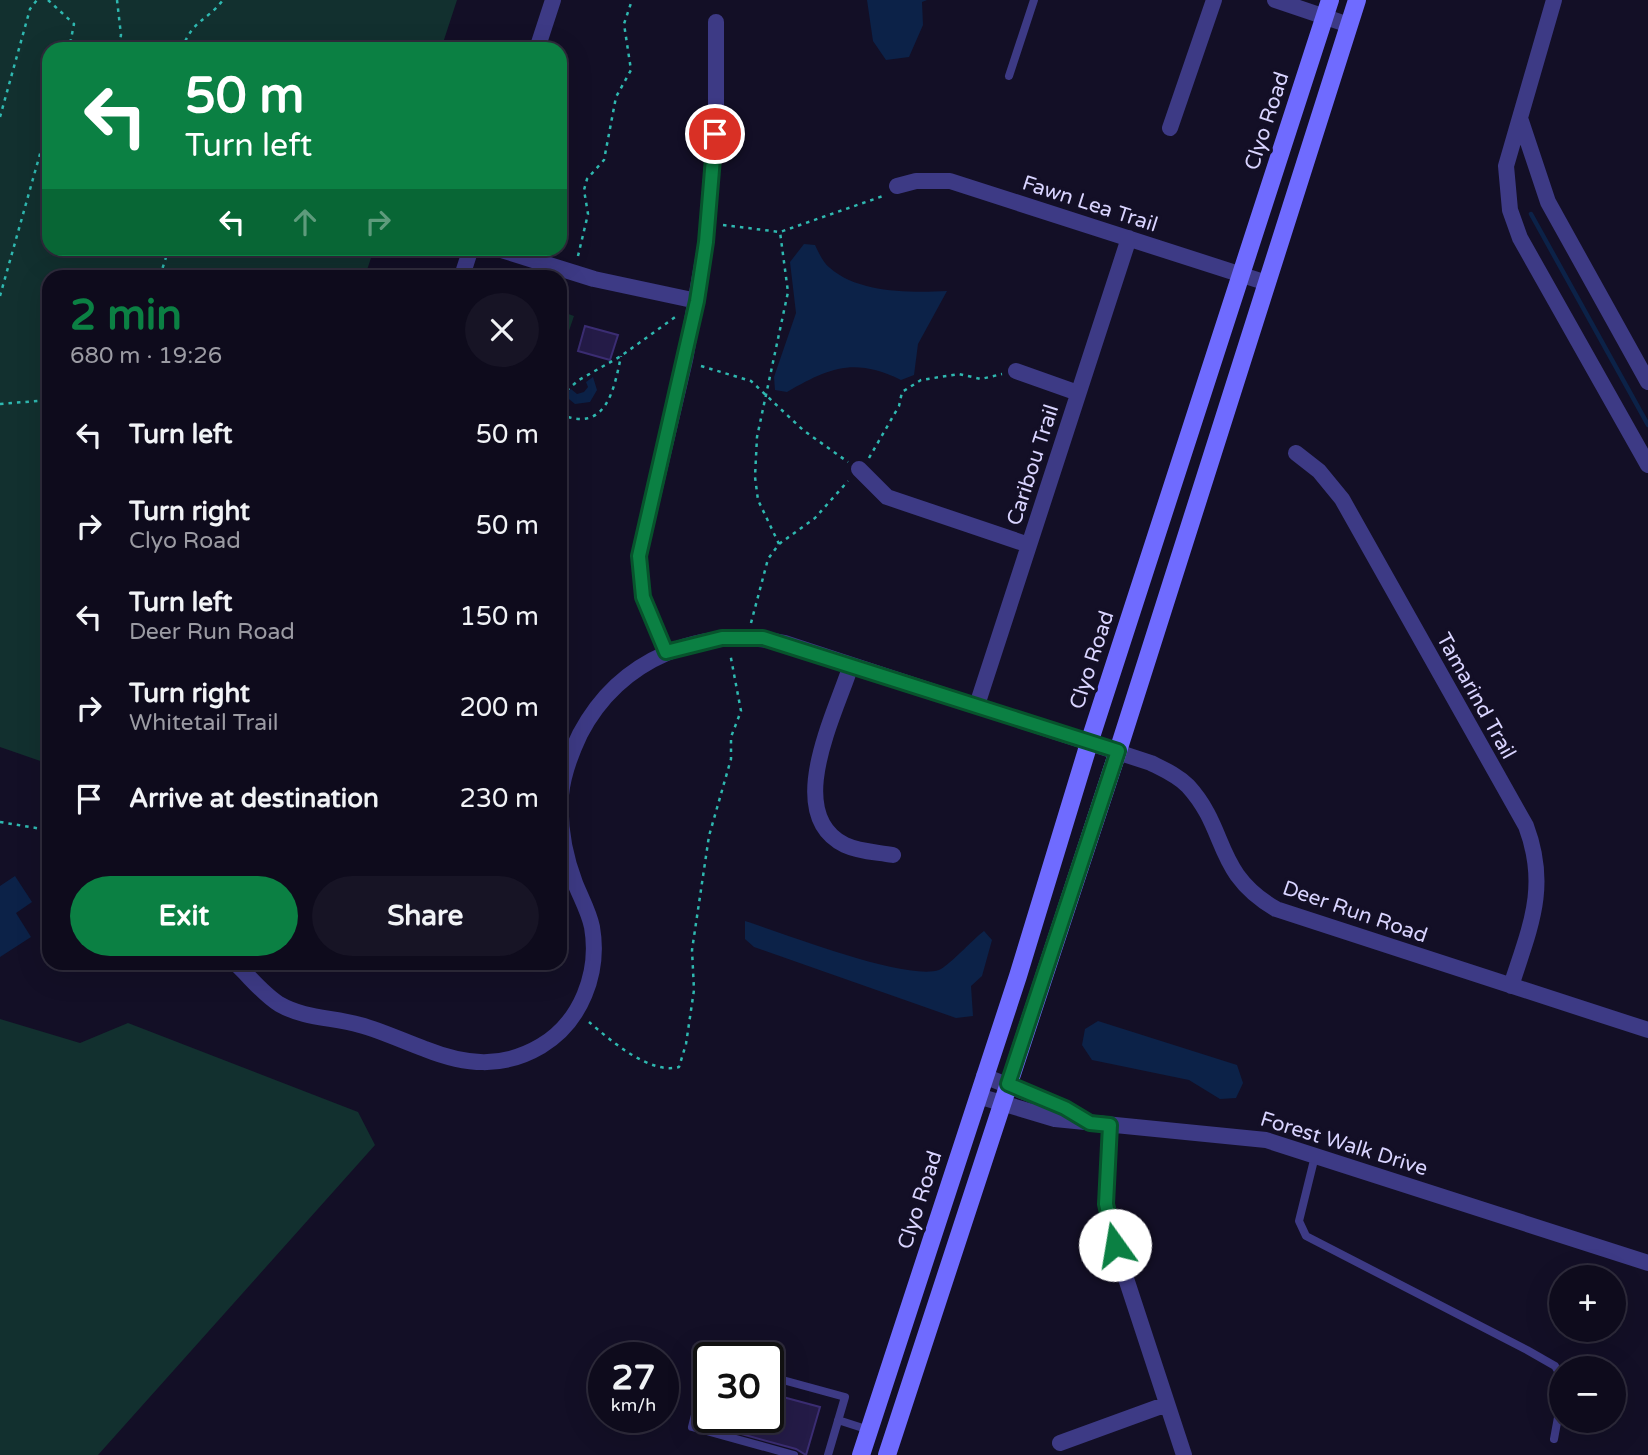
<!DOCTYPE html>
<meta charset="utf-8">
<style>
body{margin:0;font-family:"Varela Round",sans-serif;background:#171425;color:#f1f3f6;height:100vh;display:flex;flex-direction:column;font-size:26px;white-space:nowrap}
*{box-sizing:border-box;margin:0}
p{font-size:23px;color:#9b9ba3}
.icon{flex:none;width:38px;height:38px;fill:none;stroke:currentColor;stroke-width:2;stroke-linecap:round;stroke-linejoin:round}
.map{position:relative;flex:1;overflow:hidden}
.details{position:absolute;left:42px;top:270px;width:525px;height:700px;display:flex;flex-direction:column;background:#0e0b1c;border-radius:21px;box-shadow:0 7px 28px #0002,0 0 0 2px #2e2b3b}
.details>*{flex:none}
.top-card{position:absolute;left:42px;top:42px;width:525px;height:214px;border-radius:21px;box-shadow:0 7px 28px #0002,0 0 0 2px #2e2b3b;background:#0b8043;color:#fff;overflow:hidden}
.controls{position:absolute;left:1549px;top:1265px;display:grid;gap:14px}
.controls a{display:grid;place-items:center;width:77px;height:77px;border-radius:50%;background:#0e0b1c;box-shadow:0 7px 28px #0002,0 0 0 2px #2e2b3b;font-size:35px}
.speed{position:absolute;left:588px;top:1342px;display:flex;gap:14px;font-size:35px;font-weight:700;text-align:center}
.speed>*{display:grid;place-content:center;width:91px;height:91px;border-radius:50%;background:#0e0b1c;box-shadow:0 7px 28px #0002,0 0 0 2px #2e2b3b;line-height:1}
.speed small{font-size:18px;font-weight:400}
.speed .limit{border:4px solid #111;border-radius:10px;background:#fff;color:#111}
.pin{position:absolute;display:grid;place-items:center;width:60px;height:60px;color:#fff;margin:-30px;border:4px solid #fff;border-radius:50%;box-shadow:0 2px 7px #0007}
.me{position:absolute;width:77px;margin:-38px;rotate:347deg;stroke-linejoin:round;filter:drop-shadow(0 0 5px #0008)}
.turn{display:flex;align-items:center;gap:24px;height:147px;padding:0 28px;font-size:32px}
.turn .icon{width:91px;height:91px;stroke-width:2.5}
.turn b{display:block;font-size:49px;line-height:60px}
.lanes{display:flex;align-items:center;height:66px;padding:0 28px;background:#0003;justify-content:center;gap:35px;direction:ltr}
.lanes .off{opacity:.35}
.round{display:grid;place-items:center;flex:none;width:74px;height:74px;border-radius:37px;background:#171425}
.overview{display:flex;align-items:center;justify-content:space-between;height:119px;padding:0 28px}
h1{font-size:42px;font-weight:800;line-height:52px;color:#0b8043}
.cta{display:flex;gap:14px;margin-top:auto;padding:14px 28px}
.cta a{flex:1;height:80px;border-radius:42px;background:#0b8043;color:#fff;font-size:28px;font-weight:800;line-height:80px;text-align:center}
.cta a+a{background:#171425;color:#f1f3f6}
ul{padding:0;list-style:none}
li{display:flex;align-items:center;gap:21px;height:91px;padding:0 28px}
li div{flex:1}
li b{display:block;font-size:26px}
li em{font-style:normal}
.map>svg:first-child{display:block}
</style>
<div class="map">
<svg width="1648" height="1455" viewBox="0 0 1648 1455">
<rect width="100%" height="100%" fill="#130f26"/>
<path fill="#12302f" d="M0 0H457L441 49H49V248L374 249 365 276H49V764L0 747Z
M560 311 574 316 560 357Z
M0 1019 80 1043 128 1023 358 1112 375 1145 98 1455H0Z"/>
<path fill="#0c2248" d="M867 0H927L922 2 923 25 909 57 886 60 873 41Z
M804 244 815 245C819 253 823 263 830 268 858 293 911 293 947 291L918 344 914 375 901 380C854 357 829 368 787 392L775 390 774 377 796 313 790 262Z
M593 377 597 390 590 402 575 404 564 395 571 389 577 394 584 392 588 387 586 382Z
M15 876 32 902 16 913 31 937 0 957V886Z
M745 921C783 933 905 981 939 970 949 966 973 939 984 931L992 940 982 976 971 986 973 1016 956 1018 754 947 745 939Z
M1098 1021 1237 1065 1243 1083 1236 1098 1220 1099 1189 1080 1092 1060 1082 1045 1085 1029Z"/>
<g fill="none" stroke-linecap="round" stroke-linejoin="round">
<path stroke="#0c2248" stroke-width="4.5" d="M1531 214 1648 425"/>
</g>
<path fill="#241b47" stroke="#3b2d73" stroke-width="2" d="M585 326 618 335 610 360 578 351Z
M768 1393 820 1407 806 1455 796 1449 723 1429 726 1418H768Z"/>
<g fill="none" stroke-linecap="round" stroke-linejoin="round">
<path stroke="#2fb8b0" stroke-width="2.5" stroke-dasharray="3.5 5" stroke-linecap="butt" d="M48 0 74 24 69 49
M117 0 121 35 118 49
M182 49C193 19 206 22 223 0
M0 117 30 9 37 0
M723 225 780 232 883 196
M578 256 588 214 584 190 587 179 604 160 616 97 631 70 624 24 632 0
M160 276 169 248
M0 296 49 122
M701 366 751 381 803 430 848 462
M560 396 579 380 621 356 678 315
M0 404 49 400
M560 414C606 434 614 390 621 356
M869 458 899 406 902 392 921 380 959 374 981 379 1002 374
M779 544 758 500 755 477 757 437 788 292 780 232
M751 623 768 559 779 544 815 518 848 481
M0 822 48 830
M589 1022C610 1040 650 1075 679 1067L686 1044 694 990 692 950 709 836 731 759V737L741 711 730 653"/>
<path stroke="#3d3a85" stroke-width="8" d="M1009 76 1034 0
M1315 1156 1299 1221 1306 1236 1527 1350 1555 1366 1561 1376
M709 1359 692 1427 794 1455
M768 1376 845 1397 828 1455
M838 1420 869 1430
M1554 1439 1561 1401"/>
<path stroke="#3d3a85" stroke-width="16" d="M1275 0 1349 25
M1554 0 1506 166 1510 210 1520 238 1648 465
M537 49 553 0
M1521 121 1548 202 1648 382
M1170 128 1214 0
M897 186 916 181H950L1267 283
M495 248 594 279 697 301
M462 276 471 248
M1016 371 1078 393
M1296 453 1319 471 1342 499 1526 826C1549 887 1530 927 1511 986
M859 469 887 497 1029 545
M666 652 643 597 639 556 685 360 706 242 716 113V22
M851 665C836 713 782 814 845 845 860 852 877 852 893 855
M977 705 1129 238
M236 964C250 977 263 994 279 1004 305 1019 332 1017 360 1025 382 1031 403 1041 425 1049 465 1065 502 1069 541 1046 581 1022 600 973 592 927 589 912 581 898 575 883 564 854 559 826 561 795 563 774 571 753 580 734 620 658 702 625 785 643L1151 763C1163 769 1177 775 1188 786 1229 831 1213 872 1276 909L1648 1030
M984 1076 1065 1108 1085 1120
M978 1096 1055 1119 1266 1140 1648 1263
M1110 1125 1106 1204 1115 1245 1184 1455
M1060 1443 1167 1404"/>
<path stroke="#6f6bff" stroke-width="18" d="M861 1455 1018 976 1090 740 1330 0
M887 1455 1118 751 1357 0"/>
</g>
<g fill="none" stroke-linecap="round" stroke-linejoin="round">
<defs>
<path id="route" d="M715 134 706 242 697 301 639 556 643 597 666 652 722 638H763L1118 751 1008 1084 1065 1108 1090 1123 1110 1125 1106 1204 1115 1245"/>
</defs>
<use href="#route" stroke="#07532c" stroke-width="18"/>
<use href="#route" stroke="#0b8043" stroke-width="12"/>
</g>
<g text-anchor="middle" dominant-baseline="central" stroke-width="7" stroke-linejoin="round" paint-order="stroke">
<g font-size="21" fill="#d9d4ff" stroke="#130f26">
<text transform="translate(1267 121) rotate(-72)">Clyo Road</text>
<text transform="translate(1090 204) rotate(18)">Fawn Lea Trail</text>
<text transform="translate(1033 465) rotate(-72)">Caribou Trail</text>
<text transform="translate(1092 660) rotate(-72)">Clyo Road</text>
<text transform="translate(1476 696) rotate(61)">Tamarind Trail</text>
<text transform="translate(1355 912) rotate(19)">Deer Run Road</text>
<text transform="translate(1344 1144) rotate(17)">Forest Walk Drive</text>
<text transform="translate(920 1200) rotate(-72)">Clyo Road</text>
</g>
</g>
</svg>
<div class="controls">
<a>+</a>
<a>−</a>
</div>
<div class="speed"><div>27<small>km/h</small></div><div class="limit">30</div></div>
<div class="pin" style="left:715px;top:134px;background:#d93025"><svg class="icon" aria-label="arrive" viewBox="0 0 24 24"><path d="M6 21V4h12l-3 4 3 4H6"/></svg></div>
<svg class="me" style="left:1115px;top:1245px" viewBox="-20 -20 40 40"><circle r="19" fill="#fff"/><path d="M0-13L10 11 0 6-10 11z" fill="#0b8043"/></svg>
<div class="top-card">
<div class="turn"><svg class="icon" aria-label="left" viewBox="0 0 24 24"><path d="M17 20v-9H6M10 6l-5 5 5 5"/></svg><div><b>50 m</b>Turn left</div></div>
<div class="lanes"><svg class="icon" aria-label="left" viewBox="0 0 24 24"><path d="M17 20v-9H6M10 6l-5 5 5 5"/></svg><svg class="icon off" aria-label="ahead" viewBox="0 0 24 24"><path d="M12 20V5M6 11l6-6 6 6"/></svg><svg class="icon off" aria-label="right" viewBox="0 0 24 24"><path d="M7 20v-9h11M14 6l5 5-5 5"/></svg></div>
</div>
<section class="details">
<div class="overview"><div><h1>2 min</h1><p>680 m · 19:26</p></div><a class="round"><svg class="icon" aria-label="close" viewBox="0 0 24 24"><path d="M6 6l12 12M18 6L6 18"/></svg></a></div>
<ul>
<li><svg class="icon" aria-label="left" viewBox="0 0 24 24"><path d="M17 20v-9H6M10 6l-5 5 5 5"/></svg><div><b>Turn left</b></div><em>50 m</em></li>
<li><svg class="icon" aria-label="right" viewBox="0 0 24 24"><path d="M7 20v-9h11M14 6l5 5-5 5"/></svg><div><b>Turn right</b><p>Clyo Road</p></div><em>50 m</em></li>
<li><svg class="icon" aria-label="left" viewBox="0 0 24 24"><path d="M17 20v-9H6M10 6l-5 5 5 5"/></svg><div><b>Turn left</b><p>Deer Run Road</p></div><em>150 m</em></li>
<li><svg class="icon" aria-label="right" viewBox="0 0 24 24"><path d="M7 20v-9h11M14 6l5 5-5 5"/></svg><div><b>Turn right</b><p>Whitetail Trail</p></div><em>200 m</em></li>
<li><svg class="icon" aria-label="arrive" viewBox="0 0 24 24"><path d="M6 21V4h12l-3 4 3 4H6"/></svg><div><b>Arrive at destination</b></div><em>230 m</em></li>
</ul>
<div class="cta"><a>Exit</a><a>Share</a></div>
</section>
</div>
